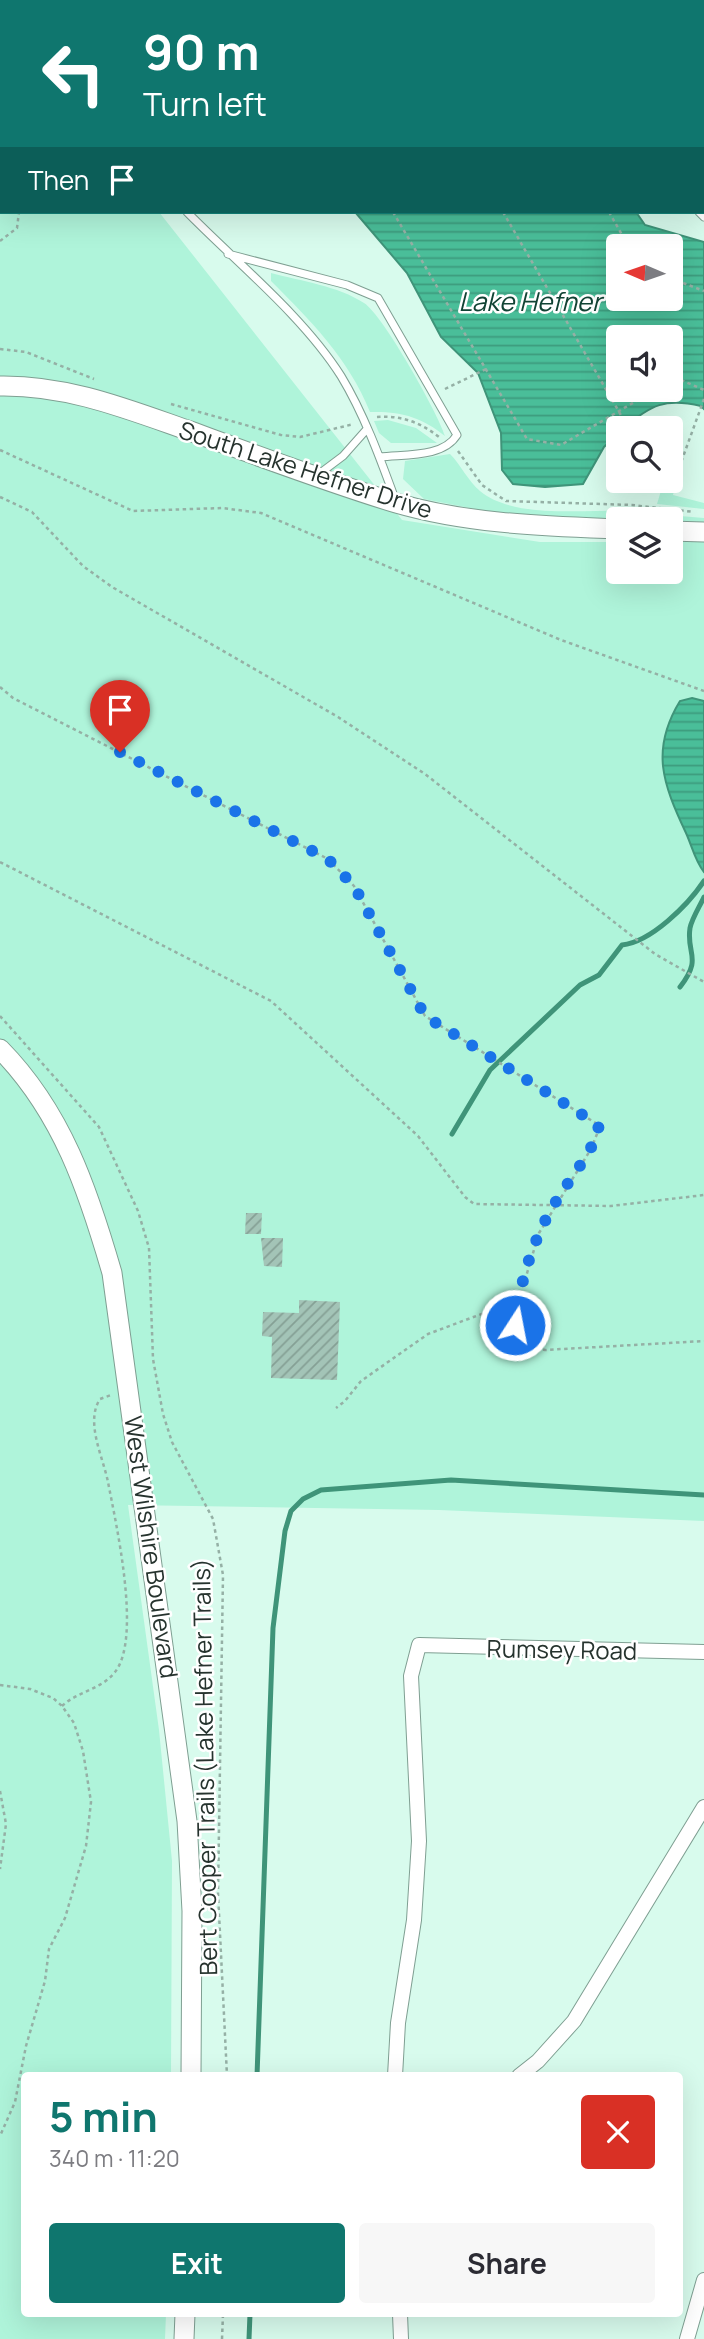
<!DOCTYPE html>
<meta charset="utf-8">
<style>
body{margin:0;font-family:Manrope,sans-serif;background:#f7f7f7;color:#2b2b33;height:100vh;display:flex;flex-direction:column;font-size:26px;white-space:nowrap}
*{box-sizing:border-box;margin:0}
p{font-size:23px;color:#7c7c81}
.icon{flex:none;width:38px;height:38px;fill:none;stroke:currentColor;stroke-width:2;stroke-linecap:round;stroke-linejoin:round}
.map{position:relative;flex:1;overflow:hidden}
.drawer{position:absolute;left:21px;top:2072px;width:662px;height:245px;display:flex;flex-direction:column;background:#fff;border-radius:7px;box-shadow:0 7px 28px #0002}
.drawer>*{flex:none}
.hud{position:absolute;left:0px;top:0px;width:705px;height:214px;box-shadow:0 7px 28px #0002;background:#0f766e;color:#fff;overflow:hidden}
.needle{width:46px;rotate:272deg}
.buttons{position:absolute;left:606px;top:234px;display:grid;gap:14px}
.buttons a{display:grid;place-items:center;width:77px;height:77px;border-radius:7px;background:#fff;box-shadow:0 7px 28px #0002;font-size:35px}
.pin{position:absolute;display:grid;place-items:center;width:60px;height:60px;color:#fff;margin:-72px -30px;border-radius:50% 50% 50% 0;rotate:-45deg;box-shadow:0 0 7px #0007}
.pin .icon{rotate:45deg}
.me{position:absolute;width:77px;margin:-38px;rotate:11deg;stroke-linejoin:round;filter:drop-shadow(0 0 5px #0008)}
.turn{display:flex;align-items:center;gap:24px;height:147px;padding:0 28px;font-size:32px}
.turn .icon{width:91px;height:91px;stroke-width:2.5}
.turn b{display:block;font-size:49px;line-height:60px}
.then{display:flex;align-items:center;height:66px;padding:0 28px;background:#0003;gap:14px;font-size:26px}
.round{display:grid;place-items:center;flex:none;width:74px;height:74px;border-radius:7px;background:#f7f7f7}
.headline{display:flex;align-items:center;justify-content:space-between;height:119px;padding:0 28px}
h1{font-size:42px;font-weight:700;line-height:52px;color:#0f766e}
.action{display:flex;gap:14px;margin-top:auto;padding:14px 28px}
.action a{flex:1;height:80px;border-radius:7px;background:#0f766e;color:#fff;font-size:28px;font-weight:700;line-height:80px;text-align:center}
.action a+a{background:#f7f7f7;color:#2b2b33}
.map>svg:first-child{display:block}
</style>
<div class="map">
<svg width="704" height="2339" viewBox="0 0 704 2339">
<defs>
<pattern id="water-rules" width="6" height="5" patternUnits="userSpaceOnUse" patternTransform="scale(1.75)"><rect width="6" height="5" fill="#4abe99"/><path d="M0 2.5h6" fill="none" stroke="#3d9b7d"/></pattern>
<pattern id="building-hatch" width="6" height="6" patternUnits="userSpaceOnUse" patternTransform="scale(1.75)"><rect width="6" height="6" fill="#a3c4b7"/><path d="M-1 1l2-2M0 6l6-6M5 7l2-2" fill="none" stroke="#85a095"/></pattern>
</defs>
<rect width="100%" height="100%" fill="#d8fbed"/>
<path fill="#aff4da" d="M0 0 29 2H2V212H159L402 520 540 542H618V572H670V542H704V1521L439 1510 128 1505 159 1730 172 1861 171 2075 24 2076V2314H166L165 2339H0Z
M271 273C301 281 338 286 364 303 383 315 438 413 445 436 422 417 400 411 370 412 349 359 310 320 271 281Z
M388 420 416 428 437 443H391L379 433 374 421Z
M450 454C461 465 468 481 480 491 516 521 593 508 638 511L630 520 495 513 424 499 403 479 405 461Z
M671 480 675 486 673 495 704 503V509L657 504 663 484Z
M656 514 704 518V522L658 520Z"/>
<path fill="url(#water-rules)" stroke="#3f9479" stroke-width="2" fill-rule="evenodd" d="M207 0H525V2H208Z
M355 212H636L645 225 704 242V409L701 406C666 398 651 404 623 429H618V434L604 447 583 484 545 487 513 484 502 470 501 433 478 373 441 337 407 273ZM618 247H670V299H618ZM618 338H670V390H618Z
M692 698 704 701V872C695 861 692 846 686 833 663 784 650 750 680 701Z"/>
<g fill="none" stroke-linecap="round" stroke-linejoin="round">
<path stroke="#3f9479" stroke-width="5" d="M680 987C703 957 686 955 690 928 692 918 700 906 704 897
M452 1134 490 1070 580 985 599 975 622 945C651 942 688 905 704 881
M257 2076 273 1628 285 1531 291 1511 303 1499 321 1490 451 1480 704 1495
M249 2339 250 2314"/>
</g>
<path fill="url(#building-hatch)" d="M246 1213H262L261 1234H245Z
M261 1238H283L282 1267 264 1266Z
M299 1300 340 1302 337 1380 271 1378 272 1337 262 1336 263 1312 299 1313Z"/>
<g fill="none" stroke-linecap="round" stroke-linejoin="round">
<defs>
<path id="lane" d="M54 0V2
M545 0V2
M187 212C237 263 303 316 341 376 364 414 380 458 395 499
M699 212 704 217
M228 254 347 285 378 298 457 435C443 458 404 454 380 457
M319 474 343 456 367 429"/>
<path id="street" d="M395 2076 398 2023 414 1920 419 1841 411 1676 419 1645 704 1652
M519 2076 538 2061 574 2021 704 1807
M400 2314 401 2339
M687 2339 704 2280"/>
<path id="secondary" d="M0 386C68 385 127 409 190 431 258 456 327 482 396 503 468 524 544 526 618 529
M670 531 704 532
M0 1049C62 1112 88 1190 112 1273L187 1821 192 1911 191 2076
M184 2339 185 2314"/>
</defs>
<use href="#lane" stroke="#7f9f92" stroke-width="9"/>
<use href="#street" stroke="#7f9f92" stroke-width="16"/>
<use href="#secondary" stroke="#7f9f92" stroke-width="21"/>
<path stroke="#95b0a5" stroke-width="2.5" stroke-dasharray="3.5 3.5" stroke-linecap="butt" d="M268 0 270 2
M379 0 380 2
M488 0 489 2
M0 163 2 167
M393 212 527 439 561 445 655 390
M503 212 629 429
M609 212 629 247
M0 241 17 228 19 212
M670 278 704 291
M0 349 26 352 94 379
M681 380 704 390
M670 381 673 380
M445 389 486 369
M171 404 281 435 300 437 354 424
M377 417C400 415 420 422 439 437
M0 450 133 511 222 508 261 513 561 640 704 691
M458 451 482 485 506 501 632 505 694 512
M679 468 704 399
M0 497 32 512 83 566 112 587 338 717 425 774 655 954 704 982
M0 687 13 698 328 859 354 886 425 1016 597 1124 599 1129 591 1149 539 1233 519 1300 428 1334 361 1381 345 1401 336 1408
M0 862 271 1001 418 1136 465 1197 474 1204 611 1206 704 1195
M0 1016 99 1127 138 1211 149 1248 153 1359 163 1414 172 1442 213 1519 223 1575 218 1893 227 2076
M519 1300C513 1325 518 1344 545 1350L704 1341
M0 1685 30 1689 53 1698 62 1706 74 1723 83 1751 91 1802 86 1846 65 1918 49 1949 45 1981 26 2046 15 2102 0 2136
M62 1706C78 1691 101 1690 115 1672 142 1638 116 1524 108 1482 103 1457 85 1422 100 1399L111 1395
M0 1791 6 1824 0 1869
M222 2339 223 2314"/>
<use href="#lane" stroke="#fff" stroke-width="7"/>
<use href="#street" stroke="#fff" stroke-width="14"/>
<use href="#secondary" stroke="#fff" stroke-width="19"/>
</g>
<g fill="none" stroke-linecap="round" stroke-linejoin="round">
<path stroke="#1a73e8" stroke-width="12" stroke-dasharray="0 21.6" d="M120 752 328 859 354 886 425 1016 597 1124 599 1129C590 1157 568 1180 554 1205 533 1239 519 1285 515 1325"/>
</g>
<g text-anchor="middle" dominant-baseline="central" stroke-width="5" stroke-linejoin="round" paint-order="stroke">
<g font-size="24" fill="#26332e" stroke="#fff">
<text transform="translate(306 469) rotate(18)">South Lake Hefner Drive</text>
<text transform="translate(152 1547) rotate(82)">West Wilshire Boulevard</text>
<text transform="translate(562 1649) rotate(1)">Rumsey Road</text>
<text transform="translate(204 1767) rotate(-91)">Bert Cooper Trails (Lake Hefner Trails)</text>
</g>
<g font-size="26" font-style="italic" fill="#114334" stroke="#fff">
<text x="530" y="301">Lake Hefner</text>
</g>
</g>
</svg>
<div class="buttons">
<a><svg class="needle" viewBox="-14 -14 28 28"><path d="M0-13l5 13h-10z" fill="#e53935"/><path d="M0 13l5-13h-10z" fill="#7c7c81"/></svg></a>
<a><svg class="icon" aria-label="sound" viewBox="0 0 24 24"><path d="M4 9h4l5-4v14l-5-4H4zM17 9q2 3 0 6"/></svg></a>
<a><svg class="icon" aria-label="search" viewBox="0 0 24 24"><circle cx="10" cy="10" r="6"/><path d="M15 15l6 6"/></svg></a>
<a><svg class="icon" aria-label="layers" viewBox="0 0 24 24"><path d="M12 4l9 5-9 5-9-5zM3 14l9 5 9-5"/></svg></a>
</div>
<div class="pin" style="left:120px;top:752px;background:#d93025"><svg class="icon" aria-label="arrive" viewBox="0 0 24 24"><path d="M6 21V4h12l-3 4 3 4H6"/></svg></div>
<svg class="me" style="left:515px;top:1325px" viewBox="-20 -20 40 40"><circle r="17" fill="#1a73e8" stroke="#fff" stroke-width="3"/><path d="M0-11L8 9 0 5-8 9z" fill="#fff"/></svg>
<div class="hud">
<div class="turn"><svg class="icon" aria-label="left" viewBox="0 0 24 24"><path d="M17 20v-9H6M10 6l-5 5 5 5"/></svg><div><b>90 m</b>Turn left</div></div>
<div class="then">Then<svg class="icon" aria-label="arrive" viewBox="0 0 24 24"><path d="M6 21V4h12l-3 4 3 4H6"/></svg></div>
</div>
<section class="drawer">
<div class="headline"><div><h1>5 min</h1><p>340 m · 11:20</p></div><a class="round" style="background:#d93025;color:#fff"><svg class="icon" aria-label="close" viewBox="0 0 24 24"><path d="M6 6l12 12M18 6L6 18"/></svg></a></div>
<div class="action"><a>Exit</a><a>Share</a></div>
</section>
</div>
